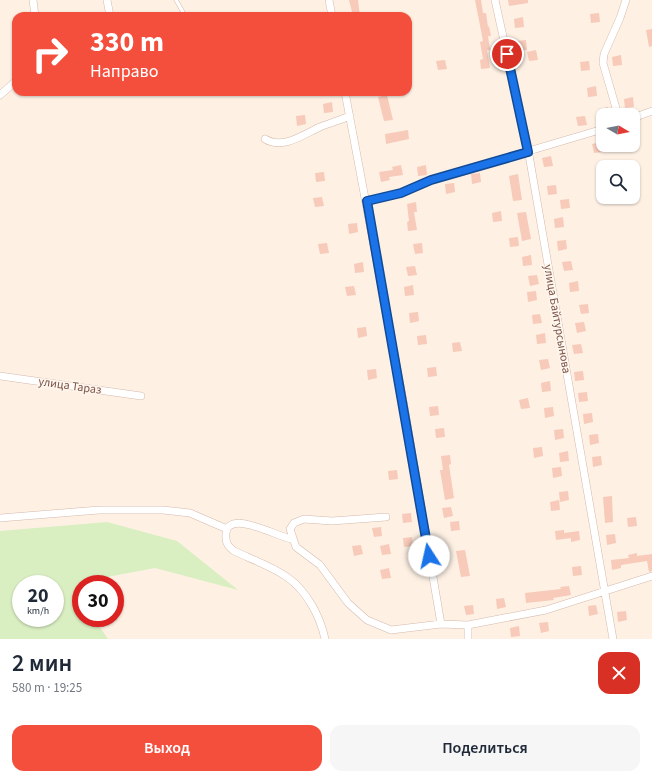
<!DOCTYPE html>
<html lang="ru">
<meta charset="utf-8">
<style>
body{margin:0;font-family:"Source Sans 3",sans-serif;background:#f6f6f7;color:#1f2937;height:100vh;display:flex;flex-direction:column;font-size:15px;white-space:nowrap}
*{box-sizing:border-box;margin:0}
p{font-size:13px;color:#747a83}
.icon{flex:none;width:22px;height:22px;fill:none;stroke:currentColor;stroke-width:2;stroke-linecap:round;stroke-linejoin:round}
.map{position:relative;height:639px;overflow:hidden}
.sheet{display:flex;flex-direction:column;background:#fff;flex:1}
.sheet>*{flex:none}
.banner{position:absolute;left:12px;top:12px;width:400px;height:84px;border-radius:12px;box-shadow:0 1px 3px #0004;background:#f44f3d;color:#fff;overflow:hidden}
.needle{width:26px;rotate:100deg}
.fabs{position:absolute;left:596px;top:108px;display:grid;gap:8px}
.fabs a{display:grid;place-items:center;width:44px;height:44px;border-radius:8px;background:#fff;box-shadow:0 1px 3px #0004;font-size:20px}
.speed{position:absolute;left:12px;top:575px;display:flex;gap:8px;font-size:20px;font-weight:700;text-align:center}
.speed>*{display:grid;place-content:center;width:52px;height:52px;border-radius:50%;background:#fff;box-shadow:0 1px 3px #0004;line-height:1}
.speed small{font-size:10px;font-weight:400}
.speed .limit{border:6px solid #d22;background:#fff;color:#111}
.pin{position:absolute;display:grid;place-items:center;width:34px;height:34px;color:#fff;margin:-17px;border:2px solid #fff;border-radius:50%;box-shadow:0 1px 4px #0007}
.me{position:absolute;width:44px;margin:-22px;rotate:350deg;stroke-linejoin:round;filter:drop-shadow(0 0 3px #0008)}
.turn{display:flex;align-items:center;gap:14px;height:84px;padding:0 12px;font-size:18px}
.turn .icon{width:52px;height:52px;stroke-width:2.5}
.turn b{display:block;font-size:28px;line-height:34px}
.round{display:grid;place-items:center;flex:none;width:42px;height:42px;border-radius:12px;background:#f6f6f7}
.head{display:flex;align-items:center;justify-content:space-between;height:68px;padding:0 12px}
h1{font-size:24px;font-weight:600;line-height:30px}
.cta{display:flex;gap:8px;margin-top:auto;padding:8px 12px}
.cta a{flex:1;height:46px;border-radius:12px;background:#f44f3d;color:#fff;font-size:16px;font-weight:600;line-height:46px;text-align:center}
.cta a+a{background:#f6f6f7;color:#1f2937}
.map>svg:first-child{display:block}
</style>
<div class="map">
<svg width="652" height="639" viewBox="0 0 652 639">
<rect width="100%" height="100%" fill="#fef1e4"/>
<path fill="#d9eec1" fill-rule="evenodd" d="M107 522 177 541 238 590 155 568 102 578 100 584H81V618H95V620L108 639H0V531ZM21 584H55V618H21Z"/>
<path fill="#f7cab9" d="M349 0H358L360 16H353Z
M475 0H481L483 13H486L488 27 489 26 491 36H488L490 50H487L490 68 481 69 480 60 483 59 480 42 483 41Z
M508 0H528V3L509 6Z
M599 13 600 22 591 23 590 14Z
M523 17 524 27 515 28 514 19Z
M652 29V46L649 47 646 30Z
M526 40 527 50 518 51 517 41Z
M536 50 538 60 529 61 527 52Z
M621 55 622 65 613 66 612 57Z
M445 60 447 69 438 70 436 61Z
M589 61 590 70 581 71 580 62Z
M596 86 597 96 588 97 587 88Z
M387 95 393 120 384 121 378 97Z
M633 97 634 107 625 108 624 99Z
M332 102 333 112 324 113 323 104Z
M608 107 609 115H600L599 109Z
M305 115 306 124 297 126 296 116Z
M585 116 587 125 578 126 576 117Z
M408 130 409 139 386 144 385 134Z
M601 142 603 152 594 153 592 144Z
M551 156 553 166 544 167 542 158Z
M401 165 403 175 389 177 390 180 381 182 379 172 393 170 392 167Z
M426 165 427 175 418 176 417 167Z
M324 172 325 181 316 182 315 173Z
M480 173 481 182 472 184 471 174Z
M518 174 522 200 513 201 509 176Z
M454 183 455 192 446 194 445 184Z
M556 185 557 194 548 195 547 186Z
M322 197 324 206 315 207 313 198Z
M569 199 570 208 561 209 560 200Z
M416 202 417 212H414L417 230 408 231 407 222 409 221 407 204Z
M501 211 502 221 493 222 492 213Z
M526 212 531 239 522 241 517 213Z
M563 217 564 227 555 228 554 219Z
M357 223 358 232 349 234 348 224Z
M518 237 519 246 510 247 509 238Z
M566 240 567 249 558 251 557 241Z
M327 243 329 253 320 254 318 244Z
M422 243 423 253 415 254 413 244Z
M531 255 532 265 523 266 522 257Z
M571 261 573 270 564 271 562 262Z
M363 262 364 272 355 273 354 264Z
M415 266 417 275 408 276 406 267Z
M537 275 539 284 530 286 528 276Z
M578 281 579 291 570 292 569 283Z
M413 285 414 295 405 296 404 287Z
M354 286 356 295 347 296 345 287Z
M536 291 537 300 528 302 527 292Z
M588 304 589 313 581 314 579 305Z
M418 312 419 321 410 323 409 313Z
M540 314 542 323 533 324 532 315Z
M584 322 586 331 577 333 575 323Z
M366 327 367 336 358 338 357 328Z
M545 333 546 343 537 344 536 335Z
M426 335 427 344 418 345 417 336Z
M460 342 462 351 453 352 452 343Z
M581 344 583 353 574 354 572 345Z
M548 359 550 368 541 370 539 360Z
M436 367 437 376 428 377 427 368Z
M376 369 377 378 368 380 367 370Z
M583 371 584 380 575 381 574 372Z
M550 381 551 391 542 392 541 383Z
M587 392 588 401 579 402 578 393Z
M528 398 530 408 521 409 519 400Z
M438 406 439 415 430 416 429 407Z
M553 407 554 416 545 418 544 408Z
M592 413 593 422 584 424 583 414Z
M444 428 445 437 436 438 435 429Z
M563 429 564 438 555 440 554 430Z
M598 434 599 443 590 445 589 435Z
M542 447 543 456 534 458 533 448Z
M568 451 569 461 560 462 559 453Z
M450 455 451 464 449 465 454 498 445 500 440 470H443L441 456Z
M601 456 602 465 593 467 592 457Z
M561 467 562 476 553 478 552 468Z
M397 470 398 479 389 480 388 471Z
M568 491 569 500 560 502 559 492Z
M612 496 613 522 605 523 603 497Z
M559 500 560 510 551 511 550 502Z
M451 507 453 516 444 518 442 508Z
M411 513 412 522 403 523 402 514Z
M636 517 637 526 628 527 627 518Z
M459 521 460 530 451 531 450 522Z
M381 527 382 536 374 537 372 528Z
M564 530V533L579 531 580 540 571 542V538L556 540 555 531Z
M615 534 616 543 607 545 606 535Z
M412 537 413 546 404 547 403 538Z
M389 544 391 554 382 555 380 546Z
M361 545 363 554 354 556 352 546Z
M465 550 470 576 461 577 456 551Z
M637 553V556L652 554V571L649 572 647 561 621 565V568L612 570 611 560 629 558 628 555Z
M581 566 582 575 573 576 572 567Z
M389 568 391 578 382 579 380 570Z
M569 586 571 595 553 598 554 600 526 603 525 593 561 589 560 587Z
M504 598 506 607 497 609 496 599Z
M473 605 474 614 466 615 464 606Z
M596 605 598 614 589 616 588 606Z
M626 611 627 620 618 622 617 612Z
M548 622 549 631 541 633 539 623Z
M519 626 520 636 511 637 510 628Z"/>
<g fill="none" stroke-linecap="round" stroke-linejoin="round">
<defs>
<path id="service" d="M176 0 184 14"/>
<path id="minor" d="M33 0 35 16
M107 0 110 16
M329 0 332 16
M495 0 529 155 613 639
M345 92 403 400 441 624
M0 95 16 81
M618 115 603 63 604 54 620 18 626 0
M633 118 652 111
M265 139C283 150 304 134 320 127 330 123 340 120 350 116
M367 201 401 193 431 180 603 129
M0 376 141 396
M386 517 332 521 304 519 294 523 290 529 296 547 320 565 348 603 367 620 391 630 441 624 468 625 546 610 652 576
M0 518 99 510H163L190 513 227 529
M292 539C279 538 223 505 226 538 226 544 229 547 234 551 251 559 271 566 287 577 307 591 320 616 325 639
M468 639V625"/>
</defs>
<use href="#service" stroke="#d4b9ac" stroke-width="4.5"/>
<use href="#minor" stroke="#d4b9ac" stroke-width="8"/>
<use href="#service" stroke="#fff" stroke-width="3.5"/>
<use href="#minor" stroke="#fff" stroke-width="7"/>
</g>
<g fill="none" stroke-linecap="round" stroke-linejoin="round">
<defs>
<path id="route" d="M429 556 367 201 401 193 431 180 528 152 507 54"/>
</defs>
<use href="#route" stroke="#114b97" stroke-width="10"/>
<use href="#route" stroke="#1a73e8" stroke-width="7"/>
</g>
<g text-anchor="middle" dominant-baseline="central" stroke-width="3" stroke-linejoin="round" paint-order="stroke">
<g font-size="12" fill="#7a5247" stroke="#fff6ed">
<text transform="translate(557 319) rotate(80)">улица Байтурсынова</text>
<text transform="translate(70 386) rotate(8)">улица Тараз</text>
</g>
</g>
</svg>
<div class="fabs">
<a><svg class="needle" viewBox="-14 -14 28 28"><path d="M0-13l5 13h-10z" fill="#e53935"/><path d="M0 13l5-13h-10z" fill="#747a83"/></svg></a>
<a><svg class="icon" aria-label="search" viewBox="0 0 24 24"><circle cx="10" cy="10" r="6"/><path d="M15 15l6 6"/></svg></a>
</div>
<div class="speed"><div>20<small>km/h</small></div><div class="limit">30</div></div>
<div class="pin" style="left:507px;top:54px;background:#d93025"><svg class="icon" aria-label="arrive" viewBox="0 0 24 24"><path d="M6 21V4h12l-3 4 3 4H6"/></svg></div>
<svg class="me" style="left:429px;top:556px" viewBox="-20 -20 40 40"><circle r="19" fill="#fff"/><path d="M0-13L10 11 0 6-10 11z" fill="#1a73e8"/></svg>
<div class="banner">
<div class="turn"><svg class="icon" aria-label="right" viewBox="0 0 24 24"><path d="M7 20v-9h11M14 6l5 5-5 5"/></svg><div><b>330 m</b>Направо</div></div>
</div>
</div>
<section class="sheet">
<div class="head"><div><h1>2 мин</h1><p>580 m · 19:25</p></div><a class="round" style="background:#d93025;color:#fff"><svg class="icon" aria-label="close" viewBox="0 0 24 24"><path d="M6 6l12 12M18 6L6 18"/></svg></a></div>
<div class="cta"><a>Выход</a><a>Поделиться</a></div>
</section>
